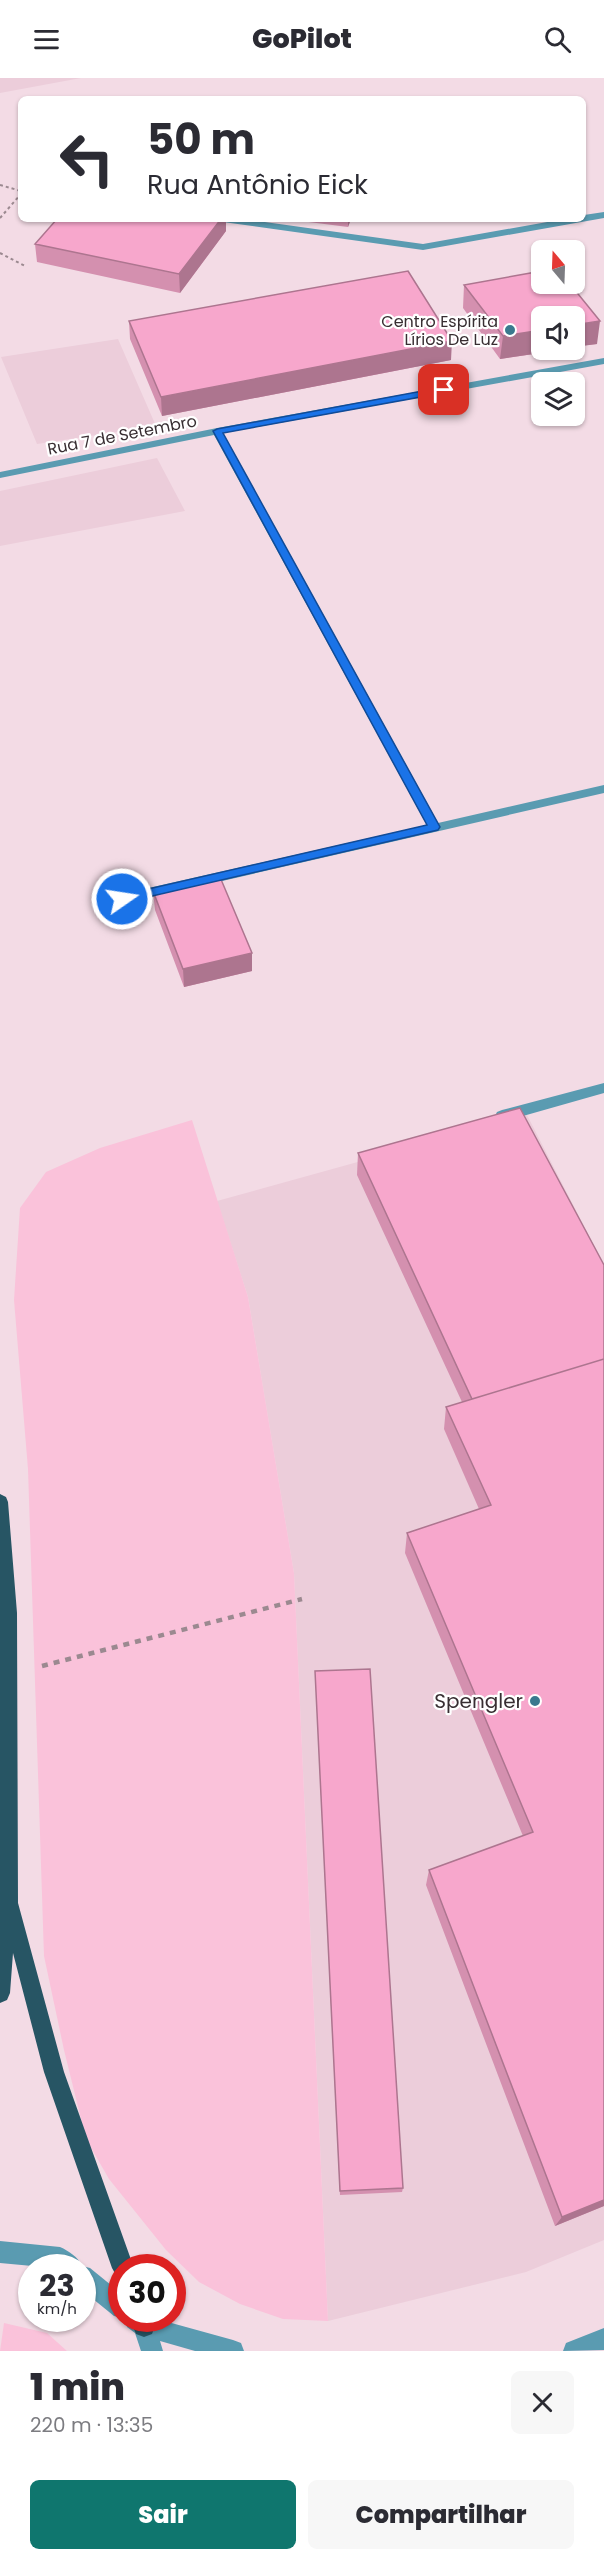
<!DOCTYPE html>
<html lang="pt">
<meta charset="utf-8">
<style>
body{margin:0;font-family:Poppins,sans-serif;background:#f7f7f7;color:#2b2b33;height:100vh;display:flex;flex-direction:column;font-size:22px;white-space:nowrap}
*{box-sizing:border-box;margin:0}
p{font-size:20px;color:#7c7c81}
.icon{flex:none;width:33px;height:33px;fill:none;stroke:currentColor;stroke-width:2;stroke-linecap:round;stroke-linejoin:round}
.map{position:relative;height:2273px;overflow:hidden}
.sheet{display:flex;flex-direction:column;background:#fff;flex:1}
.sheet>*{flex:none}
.top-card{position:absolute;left:18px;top:18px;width:568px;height:126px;border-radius:9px;box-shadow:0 2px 4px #0004;background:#fff;color:#2b2b33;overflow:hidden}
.needle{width:39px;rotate:341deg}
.buttons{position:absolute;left:531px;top:162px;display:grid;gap:12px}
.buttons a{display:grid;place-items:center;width:54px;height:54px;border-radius:9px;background:#fff;box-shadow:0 2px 4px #0004;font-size:30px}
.speed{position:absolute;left:18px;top:2176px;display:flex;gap:12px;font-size:30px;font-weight:700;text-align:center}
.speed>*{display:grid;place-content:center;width:78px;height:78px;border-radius:50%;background:#fff;box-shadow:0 2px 4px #0004;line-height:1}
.speed small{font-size:15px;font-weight:400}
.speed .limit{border:9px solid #d22;background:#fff;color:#111}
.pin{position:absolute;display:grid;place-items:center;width:51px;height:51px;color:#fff;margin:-26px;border-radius:12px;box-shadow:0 3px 9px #0006}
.me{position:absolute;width:66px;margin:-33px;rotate:77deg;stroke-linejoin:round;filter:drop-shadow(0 0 4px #0008)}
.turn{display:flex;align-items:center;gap:21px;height:126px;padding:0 30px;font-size:27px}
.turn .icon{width:78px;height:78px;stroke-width:2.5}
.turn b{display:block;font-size:42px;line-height:51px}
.round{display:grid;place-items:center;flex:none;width:63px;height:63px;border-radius:9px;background:#f7f7f7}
.summary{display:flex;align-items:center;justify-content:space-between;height:102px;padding:0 30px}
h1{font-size:36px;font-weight:800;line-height:45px}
.action{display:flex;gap:12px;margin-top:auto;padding:12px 30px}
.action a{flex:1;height:69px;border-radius:9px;background:#0f766e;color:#fff;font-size:24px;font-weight:800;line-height:69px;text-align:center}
.action a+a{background:#f7f7f7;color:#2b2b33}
header{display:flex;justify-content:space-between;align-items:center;height:78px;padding:0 30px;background:#fff;font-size:27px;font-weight:800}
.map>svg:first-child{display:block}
</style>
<header><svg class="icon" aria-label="menu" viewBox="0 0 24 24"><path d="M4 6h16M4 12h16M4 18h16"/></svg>GoPilot<svg class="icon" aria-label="search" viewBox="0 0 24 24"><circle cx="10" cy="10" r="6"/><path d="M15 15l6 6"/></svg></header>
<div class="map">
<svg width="604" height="2273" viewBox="0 0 604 2273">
<rect width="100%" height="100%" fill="#f3dbe5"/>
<path fill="#eccdda" d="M0 0H81L0 15Z
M118 261 156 348 37 366 1 279Z
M157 380 185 433 0 468V413Z
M527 1037 604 1187V2162L526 2194 328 2243 294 1495 248 1219 217 1123Z"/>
<path fill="#fac2da" d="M192 1042 248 1219 294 1495 328 2243 283 2241 240 2226 199 2204 166 2172 109 2101 86 2061 64 1972 44 1878 28 1391 14 1222 20 1130 46 1094 100 1070Z
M4 2245 47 2255 67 2273H0Z"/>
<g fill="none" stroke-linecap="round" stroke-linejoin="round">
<path stroke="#9b8990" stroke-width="2" stroke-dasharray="3 3" stroke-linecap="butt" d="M0 107 21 113
M0 140 21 116
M0 175 25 188"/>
<path stroke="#9b8990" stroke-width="4.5" stroke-dasharray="6 6" stroke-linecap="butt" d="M42 1588 302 1521"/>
<path fill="#5a9bb1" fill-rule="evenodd" d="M604 134V140L423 172 223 144 218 141H243L423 166 564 141H584V137Z
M604 280V286L223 355 438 745 604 707V715L122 826 117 824 115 821 117 818 122 816 427 747 214 357 0 400V394L217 350Z
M604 1005V1015L502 1044 497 1042 495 1038 497 1034 502 1032Z
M0 2163 60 2169C69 2173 78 2179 82 2188L90 2190 122 2216V2240L114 2238 82 2212V2190H54L0 2185Z
M124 2241H157L233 2262 241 2265 244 2273H195L160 2263 163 2273H141L135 2255 127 2249Z
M604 2250V2272L563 2273 566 2265Z"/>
<path fill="#275564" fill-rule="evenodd" d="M0 1416 6 1419 8 1424 17 1535 18 1825 64 1994 134 2190H122V2200L116 2197 112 2190 44 1994 13 1875 10 1915 7 1922 0 1925Z
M130 2241H152L155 2248 152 2256 144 2259 136 2256Z"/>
</g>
<path fill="#d490af" d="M57 141H226V153L180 215 37 184 35 166Z
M285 141H351L348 149Z
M464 207 597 266 542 272H561L500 281 463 230Z
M129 243 451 282 162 338 130 261Z
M153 813 252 893 184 909 155 832Z
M520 1030 604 2128 555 2148 426 1807 429 1792 523 1758 405 1475 407 1455 479 1431 444 1351 446 1329 462 1324 357 1097 358 1075Z
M315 1593 403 2110 402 2114 340 2117Z"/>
<path fill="#ad758f" d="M221 141H226V153L180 215 179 196Z
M348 141H351L348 149Z
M600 243 597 266 574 269V247Z
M542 252V272H561L500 281 503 258Z
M452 263 451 282 162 338 161 319Z
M252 875V893L184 909 183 891Z
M604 2122V2128L555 2148 562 2139Z"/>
<path fill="#f7a7cc" stroke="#ad758f" stroke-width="1.5" d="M57 141H221L179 196 35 166Z
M408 193 452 263 161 319 129 243Z
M542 193V206H570L600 243 574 247V238H542V252L503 258 464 207Z
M220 799 252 875 183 891 153 813Z
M520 1030 604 1187V1281L472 1321 358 1075Z
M604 1281V2122L562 2139 429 1792 533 1754 407 1455 491 1427 446 1329Z
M370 1591 403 2110 340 2113 315 1593Z"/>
<path fill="#1a73e8" stroke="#114b97" stroke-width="1.5" d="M444 309 448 310V314L223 355 440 749 438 752 122 825 117 824V818L122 817 427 747 213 353 217 351Z"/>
<g fill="#3a798e" stroke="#fff" stroke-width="2">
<circle cx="510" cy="252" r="6"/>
<circle cx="535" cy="1623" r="6"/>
</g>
<g text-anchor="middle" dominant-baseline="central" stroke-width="4.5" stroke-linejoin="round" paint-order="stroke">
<g font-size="16" fill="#382e32" stroke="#fff" text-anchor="end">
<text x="498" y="243">Centro Espírita<tspan x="498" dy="18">Lírios De Luz</tspan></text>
</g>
<g font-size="16" fill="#382e32" stroke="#fff">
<text transform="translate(122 357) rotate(-11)">Rua 7 de Setembro</text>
</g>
<g font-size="20" fill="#382e32" stroke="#fff" text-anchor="end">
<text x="523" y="1623">Spengler</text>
</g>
</g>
</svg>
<div class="buttons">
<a><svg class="needle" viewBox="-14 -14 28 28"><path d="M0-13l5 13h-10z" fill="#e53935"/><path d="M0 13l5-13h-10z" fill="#7c7c81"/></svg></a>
<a><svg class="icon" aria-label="sound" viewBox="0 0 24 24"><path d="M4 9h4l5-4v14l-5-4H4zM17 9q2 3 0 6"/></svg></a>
<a><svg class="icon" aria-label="layers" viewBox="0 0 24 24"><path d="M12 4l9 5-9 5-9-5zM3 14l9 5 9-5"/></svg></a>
</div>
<div class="speed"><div>23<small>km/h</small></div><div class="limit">30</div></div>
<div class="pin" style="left:444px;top:312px;background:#d93025"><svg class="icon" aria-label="arrive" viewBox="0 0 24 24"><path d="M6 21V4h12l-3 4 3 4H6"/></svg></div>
<svg class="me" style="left:122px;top:821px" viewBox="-20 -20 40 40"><circle r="17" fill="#1a73e8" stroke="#fff" stroke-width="3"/><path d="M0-11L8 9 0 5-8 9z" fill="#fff"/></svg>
<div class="top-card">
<div class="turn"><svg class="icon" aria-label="left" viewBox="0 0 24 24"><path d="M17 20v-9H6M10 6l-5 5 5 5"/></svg><div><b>50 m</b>Rua Antônio Eick</div></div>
</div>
</div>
<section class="sheet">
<div class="summary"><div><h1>1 min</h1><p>220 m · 13:35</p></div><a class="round"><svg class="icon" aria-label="close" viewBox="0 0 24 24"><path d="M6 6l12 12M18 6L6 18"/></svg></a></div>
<div class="action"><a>Sair</a><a>Compartilhar</a></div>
</section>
